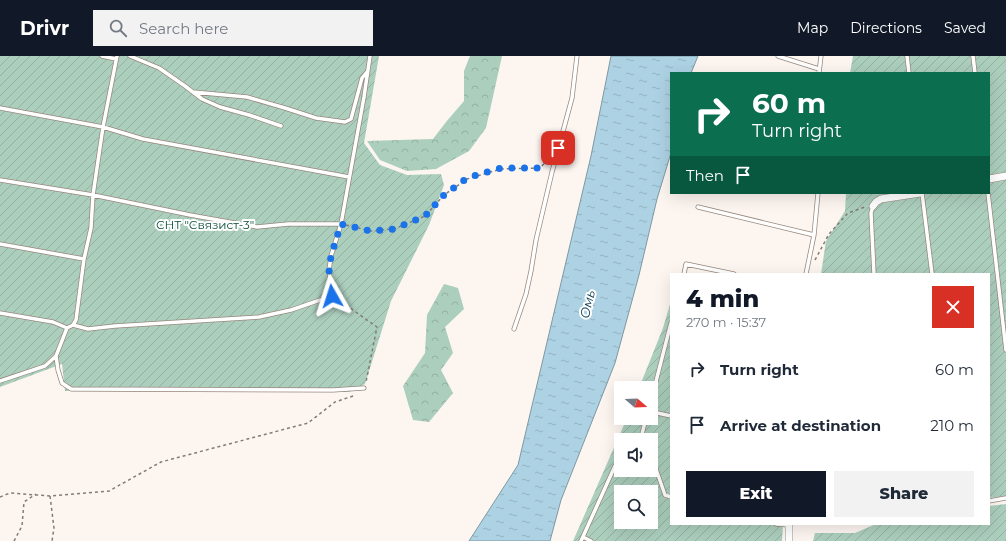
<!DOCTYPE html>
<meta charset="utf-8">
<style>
body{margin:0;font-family:Montserrat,sans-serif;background:#f2f2f3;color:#1f2937;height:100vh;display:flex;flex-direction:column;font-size:15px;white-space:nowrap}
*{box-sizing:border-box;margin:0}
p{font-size:13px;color:#747a83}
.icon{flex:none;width:22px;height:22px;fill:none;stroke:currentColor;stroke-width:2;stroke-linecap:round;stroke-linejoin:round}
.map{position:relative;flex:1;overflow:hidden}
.panel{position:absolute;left:670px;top:217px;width:320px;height:252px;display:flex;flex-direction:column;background:#fff;border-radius:0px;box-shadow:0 4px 16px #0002}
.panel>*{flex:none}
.hud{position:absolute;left:670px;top:16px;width:320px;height:122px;border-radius:0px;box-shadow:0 4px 16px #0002;background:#0b6e4f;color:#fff;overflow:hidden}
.needle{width:26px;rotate:109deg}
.fabs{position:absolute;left:614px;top:325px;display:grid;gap:8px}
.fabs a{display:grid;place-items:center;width:44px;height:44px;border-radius:0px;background:#fff;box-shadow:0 4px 16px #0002;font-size:20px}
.pin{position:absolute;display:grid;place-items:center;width:34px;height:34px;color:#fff;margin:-17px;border-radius:8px;box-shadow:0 2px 6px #0006}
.me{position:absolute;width:44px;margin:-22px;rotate:354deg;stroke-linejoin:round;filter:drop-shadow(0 0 3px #0008)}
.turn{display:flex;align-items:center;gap:14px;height:84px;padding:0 16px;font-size:18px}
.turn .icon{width:52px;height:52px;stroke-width:2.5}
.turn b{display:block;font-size:28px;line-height:34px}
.then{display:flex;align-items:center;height:38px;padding:0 16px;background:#0003;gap:8px;font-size:15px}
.round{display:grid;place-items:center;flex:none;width:42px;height:42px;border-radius:0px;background:#f2f2f3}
.summary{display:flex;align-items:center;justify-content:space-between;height:68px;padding:0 16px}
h1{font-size:24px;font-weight:800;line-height:30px;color:#111827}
.action{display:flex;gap:8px;margin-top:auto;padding:8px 16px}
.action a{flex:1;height:46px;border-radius:0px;background:#111827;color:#fff;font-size:16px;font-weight:800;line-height:46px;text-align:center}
.action a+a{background:#f2f2f3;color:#1f2937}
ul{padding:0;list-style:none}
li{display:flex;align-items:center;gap:12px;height:56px;padding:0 16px}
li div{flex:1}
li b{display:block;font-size:15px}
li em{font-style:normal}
header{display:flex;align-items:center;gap:24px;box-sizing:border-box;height:56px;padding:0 20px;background:#111827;color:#fff}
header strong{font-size:19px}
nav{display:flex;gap:22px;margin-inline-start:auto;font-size:14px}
.search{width:280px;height:36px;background:#f2f2f3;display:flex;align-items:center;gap:10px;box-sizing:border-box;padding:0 14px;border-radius:0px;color:#747a83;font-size:15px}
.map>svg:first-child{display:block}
</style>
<header>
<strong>Drivr</strong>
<div class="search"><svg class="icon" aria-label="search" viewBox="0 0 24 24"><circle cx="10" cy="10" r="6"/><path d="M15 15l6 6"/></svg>Search here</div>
<nav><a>Map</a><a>Directions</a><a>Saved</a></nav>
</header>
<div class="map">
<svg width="1006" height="485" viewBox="0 0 1006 485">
<defs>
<pattern id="forest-crowns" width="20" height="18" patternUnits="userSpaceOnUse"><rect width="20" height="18" fill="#accebd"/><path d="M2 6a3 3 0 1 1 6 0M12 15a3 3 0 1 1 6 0" fill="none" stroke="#93b0a1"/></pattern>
<pattern id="garden-furrows" width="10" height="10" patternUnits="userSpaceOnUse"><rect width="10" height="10" fill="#accebd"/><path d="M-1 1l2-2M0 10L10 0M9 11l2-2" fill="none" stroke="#93b0a1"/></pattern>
<pattern id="water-ripples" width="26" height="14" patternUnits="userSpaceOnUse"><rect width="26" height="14" fill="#add2e3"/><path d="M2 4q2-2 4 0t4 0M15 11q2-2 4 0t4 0" fill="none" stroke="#94b3c2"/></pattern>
</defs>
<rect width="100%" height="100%" fill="#fcf5f0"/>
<path fill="url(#forest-crowns)" d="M470 0H502L486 72 469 95 436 113 407 115 380 104 367 85 433 83 446 66 464 45V15Z
M444 228 458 232 464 253 445 271 453 297 441 314 453 337 429 366 413 364 403 330 425 297 427 259Z"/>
<path fill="url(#garden-furrows)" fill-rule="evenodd" d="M0 0H379L364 87 380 109 407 119 441 118 444 129 429 169 391 245 365 328 349 336 65 335 62 308 0 331Z
M853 0H1006V440L989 442V218H821L826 185 845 155 846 137H989V17H850Z
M671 245V468H783L782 485H573L627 362H651V332H639L663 272ZM621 384H651V414H621ZM621 436H651V466H621Z
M1006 448V485H813L815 477H855L876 468H989V450Z"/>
<path fill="url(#water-ripples)" stroke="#7f98a2" d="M611 0H698L691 17H671V97L657 143 639 219 615 307 561 444 550 485H469L518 409 591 100Z"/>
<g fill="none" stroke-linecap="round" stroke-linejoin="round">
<defs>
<path id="service" d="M102 0 116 3
M130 0 159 12 185 30 202 43 220 51 249 59 281 70
M778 0 819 13
M907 0 909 17
M973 0 975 17
M819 17 821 0
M193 36 247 41 285 52 316 62 345 66 351 63 362 22 367 16
M0 52 103 71 143 83 349 121
M0 124 93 139 190 159 257 171 288 168H341
M922 137 932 218
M988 137 1006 294
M873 150 871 157 874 218
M698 151 814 179
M0 188 84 203
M684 218 686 208 734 218
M806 218 814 179 818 137
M0 257 53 266 67 272
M73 269 88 273 115 270 259 261 291 254 332 240 329 214 331 200 341 168 364 41 370 0
M514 273 526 238 531 215 536 184 552 116 572 42 577 0
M56 300 58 314 62 327 71 333 333 334 364 332
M0 325 45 310 56 300 67 272 73 269 76 264 84 203 91 172 93 139 103 71 117 0
M651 348 653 337 671 267
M653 356 671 360
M641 384 642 378 646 362
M651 408 656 413 665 439 671 441
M989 445 1006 442
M776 468 789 469
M583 481 591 485
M581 485 615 410"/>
<path id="minor" d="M989 123 1006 120
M873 150 876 146 881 143 920 137
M789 485V469"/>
</defs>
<use href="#service" stroke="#98887d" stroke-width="5"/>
<use href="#minor" stroke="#98887d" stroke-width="8"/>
<path stroke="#817c77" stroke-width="1.5" stroke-dasharray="3 3" stroke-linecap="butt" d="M346 169 371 175 394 173 425 160 444 139 467 123 501 113 540 112 550 101
M815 204 829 178 848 157 865 151
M336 242 377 271 366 326
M50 440 54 472 52 485
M0 441 10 437 50 440 109 435 161 406 308 367 335 346 356 339
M14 485 22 470 24 446 36 438"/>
<use href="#service" stroke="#fff" stroke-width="3.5"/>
<use href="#minor" stroke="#fff" stroke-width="7"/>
</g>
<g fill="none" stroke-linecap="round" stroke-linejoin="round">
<path stroke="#1a73e8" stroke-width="7" stroke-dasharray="0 12.6" d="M332 240 329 214 331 200 341 168 371 175 394 173 425 160 444 139 467 122 501 112H540L558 92"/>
</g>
<g text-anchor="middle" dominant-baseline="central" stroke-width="4" stroke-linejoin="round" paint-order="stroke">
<g font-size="12" fill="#0a4f38" stroke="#fff">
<text x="205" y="168">СНТ "Связист-3"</text>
</g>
<g font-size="13" font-style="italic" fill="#0d4053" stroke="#fff">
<text transform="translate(587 248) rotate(-76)">Омь</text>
</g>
</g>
</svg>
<div class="fabs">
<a><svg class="needle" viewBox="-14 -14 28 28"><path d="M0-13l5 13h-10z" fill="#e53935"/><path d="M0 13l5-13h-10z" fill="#747a83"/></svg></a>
<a><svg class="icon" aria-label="sound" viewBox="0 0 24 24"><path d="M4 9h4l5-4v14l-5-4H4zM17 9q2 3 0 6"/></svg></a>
<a><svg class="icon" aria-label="search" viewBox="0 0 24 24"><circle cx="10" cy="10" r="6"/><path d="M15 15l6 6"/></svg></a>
</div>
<div class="pin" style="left:558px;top:92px;background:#d93025"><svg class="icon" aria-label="arrive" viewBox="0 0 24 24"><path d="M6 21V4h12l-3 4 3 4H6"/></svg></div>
<svg class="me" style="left:332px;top:240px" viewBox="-20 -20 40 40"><path d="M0-17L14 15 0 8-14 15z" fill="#1a73e8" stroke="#fff" stroke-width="4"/></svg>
<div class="hud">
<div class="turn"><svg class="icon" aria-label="right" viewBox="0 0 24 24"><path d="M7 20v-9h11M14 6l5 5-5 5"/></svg><div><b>60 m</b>Turn right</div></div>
<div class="then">Then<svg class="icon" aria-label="arrive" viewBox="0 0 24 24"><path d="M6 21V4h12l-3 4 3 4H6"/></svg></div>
</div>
<section class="panel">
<div class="summary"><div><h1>4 min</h1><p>270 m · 15:37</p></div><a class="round" style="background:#d93025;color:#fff"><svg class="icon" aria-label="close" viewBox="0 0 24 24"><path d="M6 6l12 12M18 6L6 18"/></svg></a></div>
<ul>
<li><svg class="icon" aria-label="right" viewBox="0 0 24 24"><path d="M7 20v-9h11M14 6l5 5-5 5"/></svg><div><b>Turn right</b></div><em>60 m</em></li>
<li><svg class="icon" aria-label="arrive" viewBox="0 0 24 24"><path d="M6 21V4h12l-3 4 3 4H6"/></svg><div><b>Arrive at destination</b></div><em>210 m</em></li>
</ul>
<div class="action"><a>Exit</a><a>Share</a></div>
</section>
</div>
